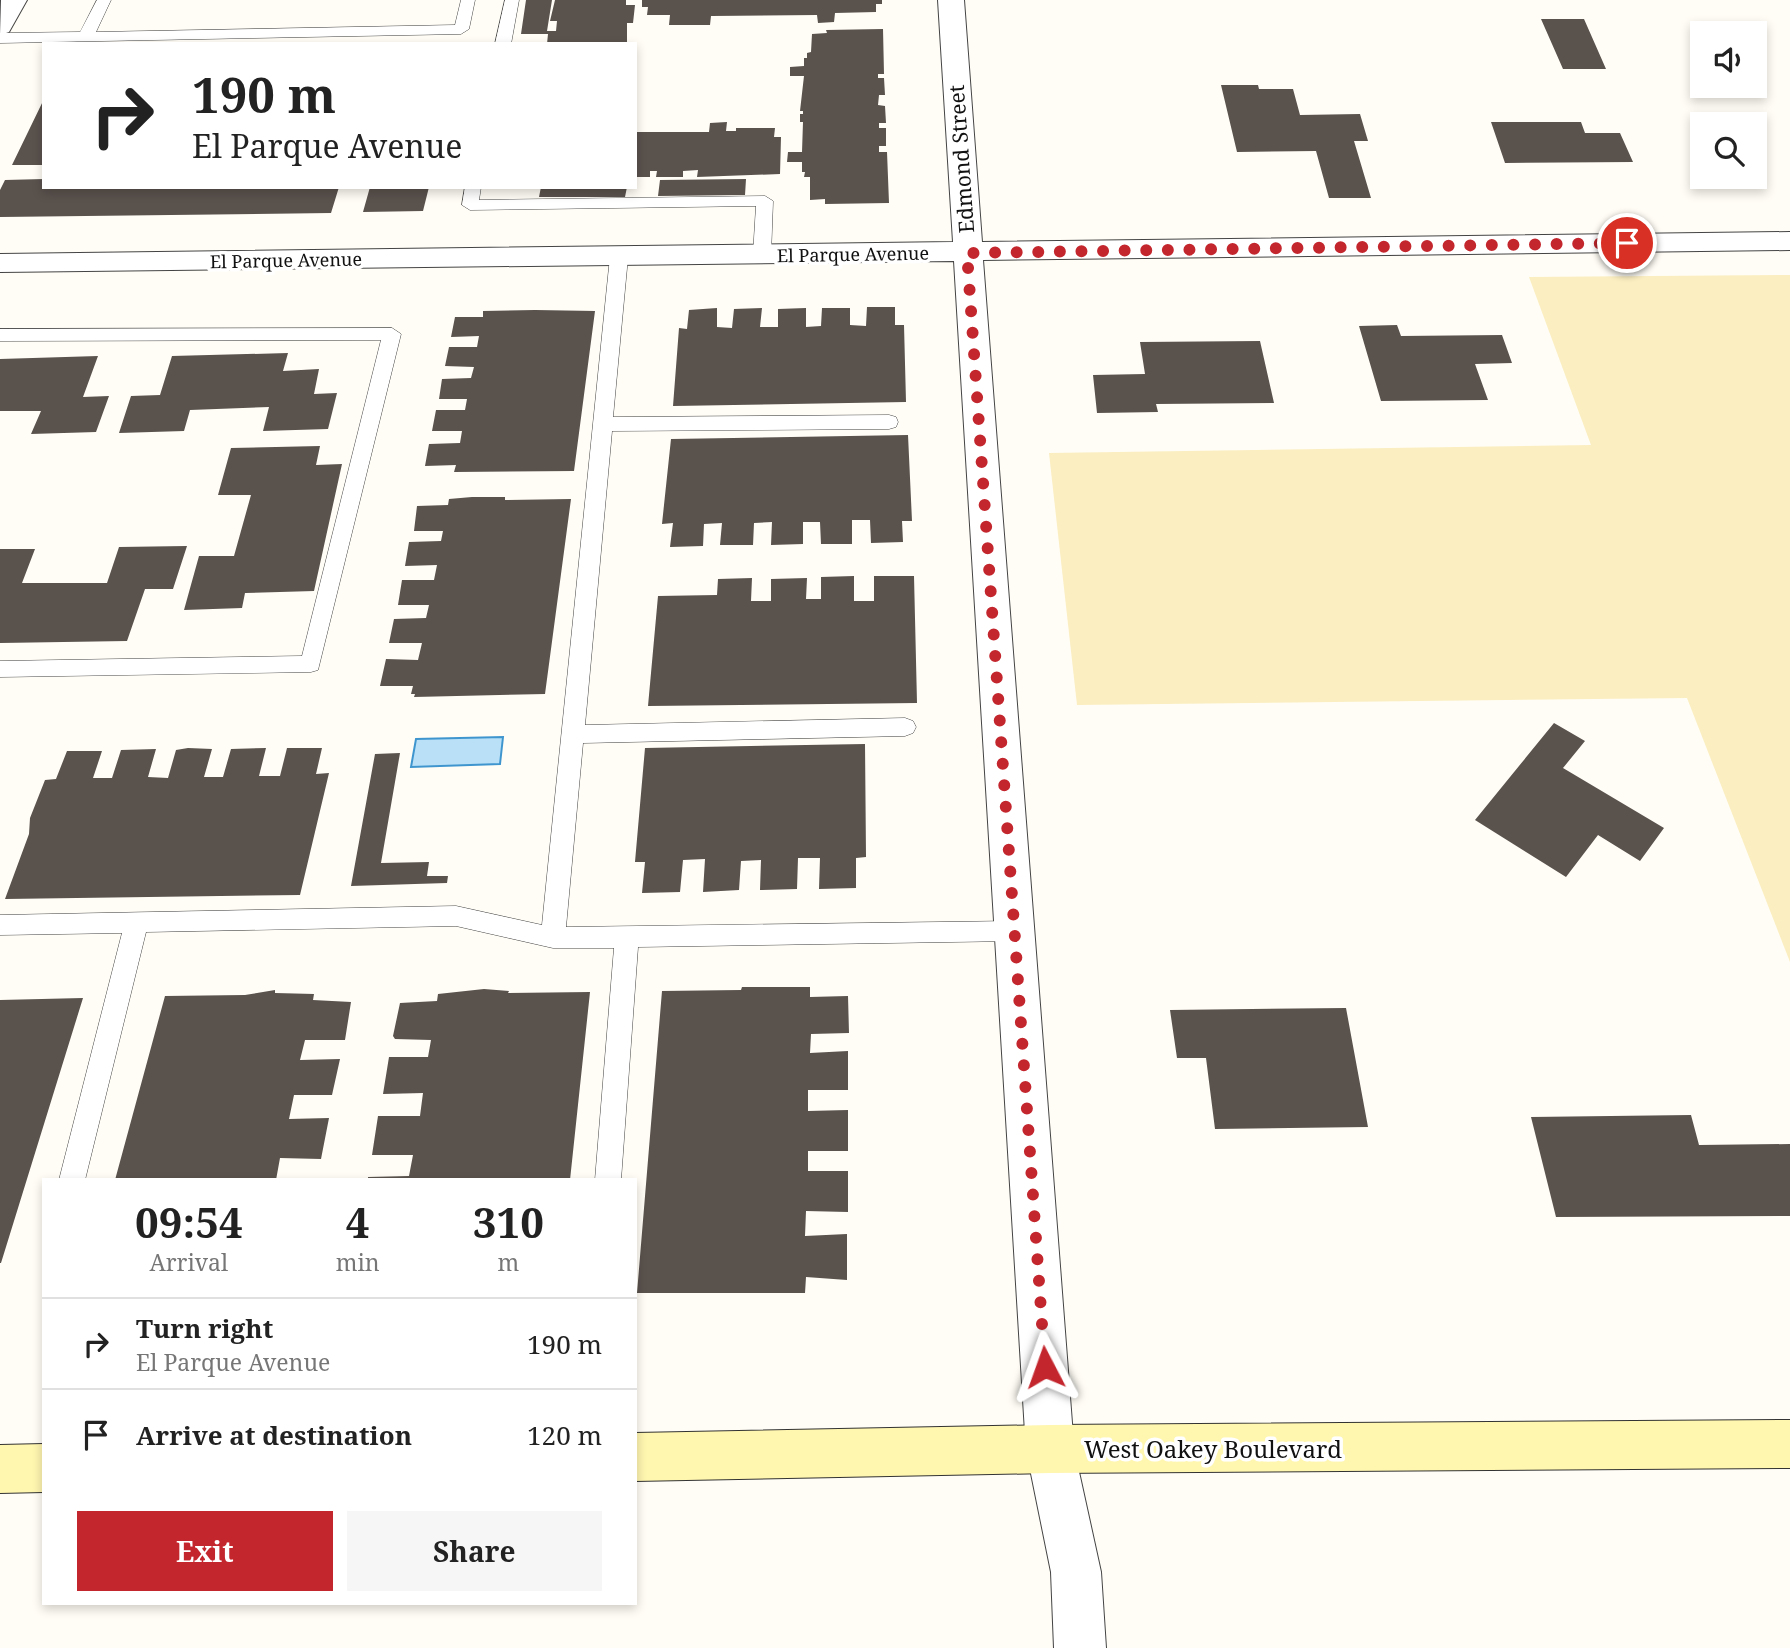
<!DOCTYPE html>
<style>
body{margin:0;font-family:"Noto Serif",serif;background:#f6f6f6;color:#222;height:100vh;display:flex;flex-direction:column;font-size:26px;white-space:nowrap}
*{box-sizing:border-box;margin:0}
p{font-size:23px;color:#767676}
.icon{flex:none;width:38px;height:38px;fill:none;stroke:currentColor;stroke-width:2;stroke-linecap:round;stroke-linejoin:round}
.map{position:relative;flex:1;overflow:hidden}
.panel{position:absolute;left:42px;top:1178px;width:595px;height:427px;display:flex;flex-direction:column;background:#fff;border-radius:0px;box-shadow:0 4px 10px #0003}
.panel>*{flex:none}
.top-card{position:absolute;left:42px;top:42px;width:595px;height:147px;border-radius:0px;box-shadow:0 4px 10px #0003;background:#fff;color:#222;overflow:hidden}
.buttons{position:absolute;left:1690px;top:21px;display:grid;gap:14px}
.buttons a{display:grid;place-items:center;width:77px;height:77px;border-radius:0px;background:#fff;box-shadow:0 4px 10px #0003;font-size:35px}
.pin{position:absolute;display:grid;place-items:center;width:60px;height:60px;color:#fff;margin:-30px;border:4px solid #fff;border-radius:50%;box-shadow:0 2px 7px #0007}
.me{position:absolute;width:77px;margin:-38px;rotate:356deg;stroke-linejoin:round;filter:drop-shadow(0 0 5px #0008)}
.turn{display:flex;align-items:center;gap:24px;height:147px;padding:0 35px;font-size:32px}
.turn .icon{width:91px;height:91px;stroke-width:2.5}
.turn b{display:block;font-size:49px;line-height:60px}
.eta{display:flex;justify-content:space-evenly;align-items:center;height:119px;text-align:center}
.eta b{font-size:42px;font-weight:700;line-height:49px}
.cta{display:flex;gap:14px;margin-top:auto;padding:14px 35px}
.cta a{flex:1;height:80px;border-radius:0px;background:#c4262e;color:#fff;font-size:28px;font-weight:700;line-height:80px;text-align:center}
.cta a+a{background:#f6f6f6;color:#222}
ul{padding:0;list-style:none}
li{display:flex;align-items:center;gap:21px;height:91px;padding:0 35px;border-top:2px solid #e0e0e0}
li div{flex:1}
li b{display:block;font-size:26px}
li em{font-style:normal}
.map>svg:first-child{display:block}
</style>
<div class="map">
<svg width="1790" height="1648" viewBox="0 0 1790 1648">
<rect width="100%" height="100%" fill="#fffdf5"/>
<path fill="#fbeec1" d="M1790 275V962L1687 698 1077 705 1049 453 1591 445 1529 277Z"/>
<path fill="#b9e0f7" stroke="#3f96cf" stroke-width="2" d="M503 737 500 764 411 767 416 739Z"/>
<path fill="#5a524d" d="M526 0H552L547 31H556L557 21H550L555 0H626V5H635L633 23H627V44H547L548 34H521Z
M642 0H882V4H876V12L835 13 834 22 818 23 817 15 711 16 710 25H669L670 15H647L648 7H642Z
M1541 19H1584L1606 69H1563Z
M883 29 884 74H878V78H884L885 95H879L878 105 885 106 886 123H879V128H886V146H879V152H887L889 203 825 204V199L810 200V177H804L805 172H802V162H787L788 152H802L803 122H800V114H803V111H800L804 76H790V67L804 66V58H807V53L811 52 812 34 827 33 826 30Z
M1221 85H1258L1259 89H1293L1300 115 1360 114 1368 141H1354L1371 198H1329L1316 151 1237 152Z
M44 99V165H12Z
M727 122 726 131H736V128H775L774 137H781L780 174 697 177 698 170 683 171V177H656L657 171H650V177H635V132H709L710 123Z
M1491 122H1581L1585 133H1620L1633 162 1505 163Z
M44 179V187H339L331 213 0 217V190L5 180Z
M746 179 745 195 658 196 660 180Z
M370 187H429L423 211 363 212Z
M541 187H627L625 197H539Z
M867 307H895V325H904L906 402 673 406 679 328 687 329 689 310 717 308V327L732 328 734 309 762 308 760 327H778V309L806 308V327L821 326 822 308H850V325L866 326Z
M535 310 595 311 574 471 454 472 456 465 425 466 429 444 460 443 462 431H432L436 410H465L467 399H439L442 379 471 378 474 367 445 366 449 347H477L479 336 451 337 455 317H483V311Z
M1397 325 1401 336 1502 335 1512 363 1475 364 1488 400 1381 401 1359 326Z
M1260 341 1274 403 1156 404 1158 412 1097 413 1093 375 1145 374 1140 342Z
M288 353 283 371 319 369 314 394 337 393 328 429 263 431 269 407 190 410 184 431 119 433 131 396 160 395 172 356Z
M98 356 83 397 109 396 96 432 31 434 41 411H0V359Z
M908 435 912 521H902L903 542 871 543 870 520H852V544H821L820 522H803V544L771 545 772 522 754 523 753 545H720L722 523 704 524 703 546 670 547 673 523 662 524 671 439Z
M320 446 316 465 342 464 314 591 245 593 242 608 184 610 199 556H234L251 495H218L231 448Z
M472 497H505V500L571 499 545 694 414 697 415 694H411L413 686H380L386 659 418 660 422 643H389L394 619 426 618 429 605H398L402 580H434L437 565 405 566 409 542 441 541 443 531H414L417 506 448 505 449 499Z
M187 546 173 589H145L127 641 0 643V549H35L22 583H107L119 547Z
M854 576V601H874V576H914L917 703 648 706 658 596 717 595 718 579 752 578 751 601H771V579L807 578 806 599H821V577Z
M1554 723 1585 741 1563 768 1664 828 1640 861 1598 835 1566 877 1475 820Z
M865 744 866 857 856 858V888L819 889 820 858H798L797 889 760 890 761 860 741 861 739 890 703 892 705 859 683 860 680 892 642 893 645 862H635L645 748Z
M188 748 212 749 204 777H223L231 749 266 748 259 776H280L287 748H322L316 774 329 773 300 895 5 899 29 834 30 818 45 780 56 779 67 751H102L93 778H112L121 750 156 749 148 777 168 778 176 750Z
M400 753 381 863 429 862 427 876H448L447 883 351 886 375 754Z
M742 987H810V997L848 996 849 1033 811 1034 810 1053 848 1051V1090H808V1111L848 1110V1151H808V1171H848V1212L806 1211 805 1236 847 1234V1280L806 1277 805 1293H637L662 991 741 990Z
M484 989 509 991 508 993 590 992 570 1180H368V1177L409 1176 413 1155H372L378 1116H420L423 1093 383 1094 389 1057H428L431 1040 395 1039 393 1036 400 1003 437 1001 438 994Z
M275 990V993L314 994 313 1000 351 1002 345 1040H305L300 1060 340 1059 332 1095H294L289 1119 329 1118 321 1159 280 1158 276 1180H115L165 996 245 995Z
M83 998 1 1263H0V1000Z
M1346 1008 1368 1127 1215 1129 1206 1058H1177L1170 1010Z
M1691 1115 1699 1145 1790 1144V1216L1556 1217 1531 1117Z"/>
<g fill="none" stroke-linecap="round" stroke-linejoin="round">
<defs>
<path id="lane" d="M97 0H111L96 32 455 25 461 0H475L469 29 461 34 0 43V33L80 32Z
M505 0H519L511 44H495Z
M465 187H481L479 200 765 196 773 201 771 255 762 261 753 255 756 206 470 210 462 205Z
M619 251 628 257 613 417 889 415 896 417 898 422 896 427 889 429 612 431 585 725 905 718 913 721 916 727 913 733 905 736 583 743 566 927 1014 921 1022 924 1026 931 1022 938 1014 941 638 947 621 1180H595L614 948H553L456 926 146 932 85 1180H59L122 933 0 935V915L456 906 542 925 610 257Z
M392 328 401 334 318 670 311 672 0 677V661L302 656 381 340 0 341V329Z"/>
<path id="street" d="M1 0H27L9 32 0 35Z
M938 0H964L982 242 1790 232V250L983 260 1074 1449 1101 1572 1106 1648H1054L1051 1572 1026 1449 954 261 0 272V254L953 242Z"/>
<path id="secondary" d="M1790 1420V1468L1050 1473 635 1481V1433L1050 1425Z
M44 1444V1492L0 1493V1445Z"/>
</defs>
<use href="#lane" stroke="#444" stroke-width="1"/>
<use href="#street" stroke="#444" stroke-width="2"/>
<use href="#secondary" stroke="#333" stroke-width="2"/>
<use href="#lane" fill="#fff" fill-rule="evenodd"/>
<use href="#street" fill="#fff" fill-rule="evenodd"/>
<use href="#secondary" fill="#fff6b0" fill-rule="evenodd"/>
</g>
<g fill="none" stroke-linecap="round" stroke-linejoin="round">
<path stroke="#c4262e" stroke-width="12" stroke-dasharray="0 21.6" d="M1045 1367 967 253 1627 243"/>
</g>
<g text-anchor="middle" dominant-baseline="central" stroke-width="7" stroke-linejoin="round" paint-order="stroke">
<g font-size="18" fill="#111" stroke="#fff">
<text transform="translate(853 254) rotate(-1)">El Parque Avenue</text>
<text transform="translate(286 260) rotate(-1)">El Parque Avenue</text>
</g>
<g font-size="21" fill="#111" stroke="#fff">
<text transform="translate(961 159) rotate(-94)">Edmond Street</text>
</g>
<g font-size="24" fill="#111" stroke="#fff">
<text x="1213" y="1448">West Oakey Boulevard</text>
</g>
</g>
</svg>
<div class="buttons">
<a><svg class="icon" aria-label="sound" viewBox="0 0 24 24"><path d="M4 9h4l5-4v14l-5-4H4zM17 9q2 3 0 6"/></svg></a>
<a><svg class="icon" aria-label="search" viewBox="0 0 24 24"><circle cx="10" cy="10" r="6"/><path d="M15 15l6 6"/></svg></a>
</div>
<div class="pin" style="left:1627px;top:243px;background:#d93025"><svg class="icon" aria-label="arrive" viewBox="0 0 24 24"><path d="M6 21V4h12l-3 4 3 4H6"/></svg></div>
<svg class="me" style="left:1045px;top:1367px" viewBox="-20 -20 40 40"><path d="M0-17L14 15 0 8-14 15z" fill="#c4262e" stroke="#fff" stroke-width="4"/></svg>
<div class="top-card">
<div class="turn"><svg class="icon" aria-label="right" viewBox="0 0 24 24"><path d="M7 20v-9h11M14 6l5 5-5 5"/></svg><div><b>190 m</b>El Parque Avenue</div></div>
</div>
<section class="panel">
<div class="eta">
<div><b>09:54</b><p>Arrival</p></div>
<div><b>4</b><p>min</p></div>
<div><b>310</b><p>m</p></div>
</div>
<ul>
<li><svg class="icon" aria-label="right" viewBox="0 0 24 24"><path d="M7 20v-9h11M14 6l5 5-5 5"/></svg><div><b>Turn right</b><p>El Parque Avenue</p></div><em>190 m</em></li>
<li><svg class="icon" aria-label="arrive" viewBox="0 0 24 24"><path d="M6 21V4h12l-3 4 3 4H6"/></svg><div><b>Arrive at destination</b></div><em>120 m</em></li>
</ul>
<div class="cta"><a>Exit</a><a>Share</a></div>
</section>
</div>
